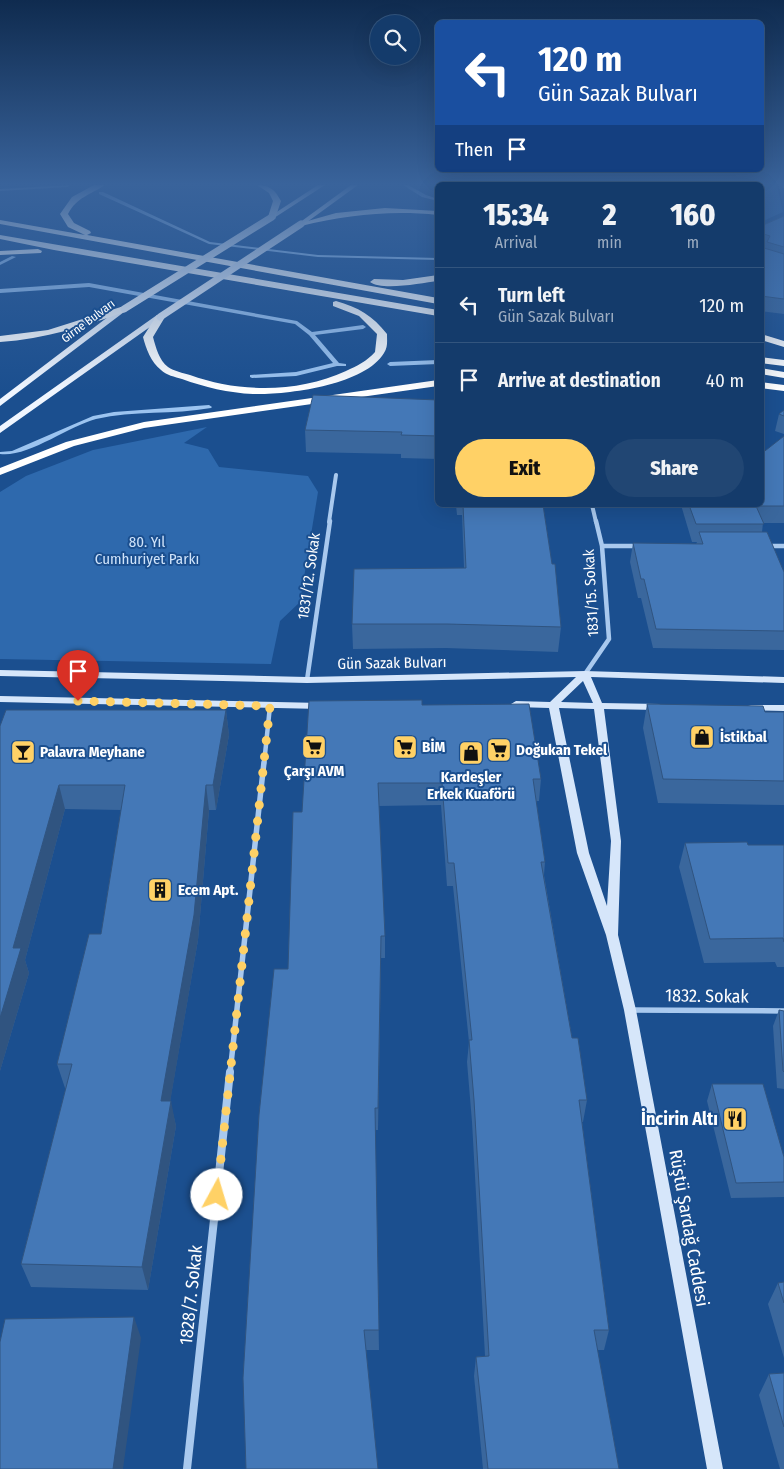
<!DOCTYPE html>
<meta charset="utf-8">
<style>
body{margin:0;font-family:"Fira Sans Condensed",sans-serif;background:#214673;color:#f1f3f6;height:100vh;display:flex;flex-direction:column;font-size:19px;white-space:nowrap}
*{box-sizing:border-box;margin:0}
p{font-size:16px;color:#9dadc1}
.icon{flex:none;width:28px;height:28px;fill:none;stroke:currentColor;stroke-width:2;stroke-linecap:round;stroke-linejoin:round}
.map{position:relative;flex:1;overflow:hidden}
.details{position:absolute;left:435px;top:182px;width:329px;height:325px;display:flex;flex-direction:column;background:#143b6b;border-radius:8px;box-shadow:0 5px 20px #0002,0 0 0 1px #33557e}
.details>*{flex:none}
.top-card{position:absolute;left:435px;top:20px;width:329px;height:152px;border-radius:8px;box-shadow:0 5px 20px #0002,0 0 0 1px #33557e;background:#1a4fa0;color:#fff;overflow:hidden}
.fabs{position:absolute;left:370px;top:15px;display:grid;gap:10px}
.fabs a{display:grid;place-items:center;width:50px;height:50px;border-radius:50%;background:#143b6b;box-shadow:0 5px 20px #0002,0 0 0 1px #33557e;font-size:25px}
.pin{position:absolute;display:grid;place-items:center;width:42px;height:42px;color:#fff;margin:-51px -21px;border-radius:50% 50% 50% 0;rotate:-45deg;box-shadow:0 0 5px #0007}
.pin .icon{rotate:45deg}
.me{position:absolute;width:55px;margin:-28px;rotate:6deg;stroke-linejoin:round;filter:drop-shadow(0 0 4px #0008)}
.turn{display:flex;align-items:center;gap:18px;height:105px;padding:0 20px;font-size:22px}
.turn .icon{width:65px;height:65px;stroke-width:2.5}
.turn b{display:block;font-size:35px;line-height:42px}
.then{display:flex;align-items:center;height:48px;padding:0 20px;background:#0003;gap:10px;font-size:19px}
.eta{display:flex;justify-content:space-evenly;align-items:center;height:85px;text-align:center}
.eta b{font-size:30px;font-weight:800;line-height:35px}
.action{display:flex;gap:10px;margin-top:auto;padding:10px 20px}
.action a{flex:1;height:58px;border-radius:30px;background:#ffd166;color:#111;font-size:20px;font-weight:800;line-height:58px;text-align:center}
.action a+a{background:#214673;color:#f1f3f6}
ul{padding:0;list-style:none}
li{display:flex;align-items:center;gap:15px;height:75px;padding:0 20px;border-top:1px solid #33557e}
li div{flex:1}
li b{display:block;font-size:19px}
li em{font-style:normal}
.map>svg:first-child{display:block}
</style>
<div class="map">
<svg width="784" height="1469" viewBox="0 0 784 1469">
<rect width="100%" height="100%" fill="#1b4f8f"/>
<path fill="#2e69ad" d="M761 185H777L783 212 761 222Z
M207 427 184 443 208 449 219 467 308 476 318 492 300 602 280 621 271 664 0 659V492L26 476 93 450Z"/>
<g fill="none" stroke-linecap="round" stroke-linejoin="round">
<path fill="#9cc4f0" fill-rule="evenodd" d="M70 185 68 187 0 191V189Z
M403 185H408L426 195 438 199V201L422 197Z
M99 192H103L210 242 318 255 438 258V260L318 257 209 244 99 194Z
M12 256 16 257 0 265V262Z
M89 283 297 321 312 332 363 325 366 327 363 329 315 335 339 363 346 364V366H337L296 376 252 378 250 377V375L296 372 333 363 309 335 295 324 89 287 0 293V289Z
M438 360V364L390 366 387 364 390 362Z
M209 405 212 407 211 408C173 415 134 410 96 419 69 426 27 458 0 454V452L12 451 93 416 114 412Z"/>
<path stroke="#a9c9ee" stroke-width="2.5" d="M784 185V187"/>
<path stroke="#a9c9ee" stroke-width="4" d="M592 505 596 522
M329 522 336 475"/>
<path stroke="#a9c9ee" stroke-width="4.5" d="M602 546H639
M767 546H784
M585 674 609 639 602 546 596 521
M307 680 330 521
M264 764 270 706"/>
<path stroke="#a9c9ee" stroke-width="5.5" d="M630 1010 784 1011
M230 1073 264 762"/>
<path stroke="#a9c9ee" stroke-width="8" d="M187 1469 230 1072"/>
<path fill="#d6e6fa" fill-rule="evenodd" d="M0 670 307 677 585 671 784 677V683L591 677 602 703 659 704 664 707 659 710 604 709 621 841 618 935 636 1010 723 1469H707L624 1010 606 935 577 853 549 708 516 707 511 704 516 701 550 702 576 677 307 683 0 676ZM583 681 593 703 561 702ZM559 708 594 709 611 841 607 906 589 853Z
M0 696 321 703 326 706 321 709 0 702Z
M751 705H784V711L748 710 746 708 748 706Z"/>
<path fill="#f0f6ff" fill-rule="evenodd" d="M318 185H325L274 218 269 217Z
M351 185H358L303 225H299V223Z
M121 307 128 309 0 406V399Z
M157 315 164 317 0 433V426Z"/>
<path fill="#fff" fill-rule="evenodd" d="M94 185H105C90 195 77 197 68 214L74 223 90 231 91 233 87 235 438 298V304L0 224V220L85 235 68 227 60 214 72 197Z
M257 185C270 185 275 190 281 201L275 219 268 217 273 201 269 193Z
M385 208 438 211V215C390 210 347 215 301 226L297 224 336 213Z
M0 235 438 310V316L54 250 0 239Z
M38 249 42 251 41 253 0 255V251Z
M438 275V281C422 283 382 291 370 282L374 279 403 280Z
M336 301C358 307 373 316 387 334 387 341 388 347 384 353 365 385 287 395 253 394 229 393 204 387 182 379 175 377 166 375 161 370 151 362 146 349 143 337L157 315H163L165 317 153 337C156 348 159 360 168 367 174 371 183 373 190 375 240 393 298 393 346 371 357 366 367 361 375 352L377 334 359 316 333 306V302Z
M124 306 127 307V311C86 326 45 339 0 342V336L48 330Z
M761 334 784 341V347L761 340Z
M761 357 784 360V366L761 363Z
M761 368 784 372V378L761 374Z
M438 380V386L144 428 74 446 0 475V468L66 442 144 422Z
M761 382 784 385V391L761 388Z"/>
<path stroke="#f0f6ff" stroke-width="7" d="M124 309 272 217
M160 317 301 224"/>
</g>
<path fill="#3a679d" d="M784 216V314L761 311V255L764 248 761 247V226Z
M438 400V459L401 458V454L306 452 305 430Z
M784 410V434L775 431 779 414Z
M784 436V523H763L762 532 784 572V650L653 648 641 598H638L630 562 633 543 696 544 697 542H692L681 505H761Z
M456 505H543L561 627 558 652 446 648 353 649 352 624 464 568 462 515H457Z
M647 704 765 712H784V805L658 803 643 728Z
M422 705 541 779 539 801H536L545 862 544 875 572 1038 587 1100 583 1122H582L609 1330 604 1350H597L619 1469H483L474 1376 476 1357 485 1356 472 1122 467 1062 469 1042 453 886H447L441 805 379 806 385 936V958H381L378 1130H375L379 1350H366L288 969 302 812Z
M226 710 229 735 216 810H209L198 940 170 1101 176 1126 148 1290 31 1287 21 1264 66 1088H65L57 1064 101 934 121 810 65 809 25 960 29 973 0 1071V726Z
M685 843 748 845H784V967H777L775 962 704 963 679 867Z
M779 1010 784 1011V1089L777 1088 773 1026Z
M712 1084 784 1157V1197L731 1198 707 1101Z
M784 1282V1358L768 1304 778 1283Z
M784 1373V1469H780L759 1395 769 1374Z"/>
<path fill="#305480" d="M226 710 229 735 216 810 213 785Z
M59 785 65 809 25 960 29 973 0 1071V1018L13 948Z
M206 785 209 810 198 940 166 1126 161 1101Z
M381 936V958L378 1130V1108Z
M171 1101 176 1126 148 1290 142 1267Z
M134 1317 141 1338 123 1469H113Z"/>
<path fill="#4478b7" stroke="#305480" d="M784 216V247L767 242 770 236 761 233V226Z
M764 248 784 254V299L761 296V255Z
M313 395 438 400V436L401 435 402 432 305 430Z
M784 410V416L779 414Z
M784 436V506H756L764 524H696L689 505H761V454Z
M463 505H543L552 564H555L561 627 447 624H352L354 569 466 568Z
M699 532H767L784 572V631L656 629 644 579H641L633 543 703 544Z
M422 700V705L529 704 541 779H533L545 862H541L572 1038H578L587 1100H579L609 1330H594L619 1469H488L476 1357 489 1356 474 1100 469 1040H472L454 863H448L442 783H378L385 936H381L378 1108H375L379 1330H364L378 1469H246L243 1378 259 1115 274 969H288L293 812H302L309 701Z
M647 704 763 706 765 712H784V781L663 779Z
M6 710H226L213 785H206L194 915 161 1101H171L142 1267 21 1264 72 1064H57L89 934H101L125 785H59L13 948H21L0 1018V726Z
M747 842 748 845H784V942L783 938 710 939 685 843Z
M779 1010 784 1011V1072L783 1071Z
M712 1084H763L784 1157V1182L736 1183Z
M784 1282V1303L778 1283Z
M134 1317 113 1469H0V1342L5 1319Z
M784 1373V1427L769 1374Z"/>
<linearGradient id="sky" x2="0" y2="1"><stop stop-color="#0f2b4f"/><stop offset="0.47" stop-color="#39639b"/><stop offset="1" stop-color="#39639b" stop-opacity="0"/></linearGradient>
<rect width="784" height="391" fill="url(#sky)"/>
<g fill="none" stroke-linecap="round" stroke-linejoin="round">
<path stroke="#ffd166" stroke-width="9" stroke-dasharray="0 16.2" d="M78 701 270 706 217 1195"/>
</g>
<defs>
<symbol id="shop-square" viewBox="-11 -11 22 22"><rect x="-9" y="-9" width="18" height="18" rx="4" fill="#ffd166" stroke="#1b4f8f"/><path d="M-5-2.5h2.3a2.7 3.5 0 0 1 5.4 0H5L5.5 6h-11ZM-1.5-2.5h3a1.5 2.3 0 0 0-3 0Z" fill="#111"/></symbol>
<symbol id="supermarket-square" viewBox="-11 -11 22 22"><rect x="-9" y="-9" width="18" height="18" rx="4" fill="#ffd166" stroke="#1b4f8f"/><path d="M-6-5.5h2.5l.6 2H6L4.5 2H-2.5L-4.4-4H-6ZM-1.5 3.2a1.3 1.3 0 1 0 .1 0ZM3 3.2a1.3 1.3 0 1 0 .1 0Z" fill="#111"/></symbol>
<symbol id="bar-square" viewBox="-11 -11 22 22"><rect x="-9" y="-9" width="18" height="18" rx="4" fill="#ffd166" stroke="#1b4f8f"/><path d="M-6-5H6L.8 .8V4.5H3.5V6h-7V4.5H-.8V.8Z" fill="#111"/></symbol>
<symbol id="building-square" viewBox="-11 -11 22 22"><rect x="-9" y="-9" width="18" height="18" rx="4" fill="#ffd166" stroke="#1b4f8f"/><path d="M-4-6H4V6H1V3H-1V6H-4ZM-2.5-4.3h1.7v1.8h-1.7ZM.8-4.3h1.7v1.8H.8ZM-2.5-1h1.7V.8h-1.7ZM.8-1h1.7V.8H.8Z" fill="#111"/></symbol>
<symbol id="restaurant-square" viewBox="-11 -11 22 22"><rect x="-9" y="-9" width="18" height="18" rx="4" fill="#ffd166" stroke="#1b4f8f"/><path d="M-5-6h1v4h1v-4h1v4h1v-4h1v5L-1.5 .5V6h-2V.5L-5-1ZM5-6V6H3V1.5H1.5Q1.5-4 5-6Z" fill="#111"/></symbol>
</defs>
<g fill-rule="evenodd">
<use href="#shop-square" x="688" y="723" width="28" height="28"/>
<use href="#supermarket-square" x="300" y="733" width="28" height="28"/>
<use href="#supermarket-square" x="391" y="733" width="28" height="28"/>
<use href="#supermarket-square" x="485" y="736" width="28" height="28"/>
<use href="#bar-square" x="9" y="738" width="28" height="28"/>
<use href="#shop-square" x="457" y="739" width="28" height="28"/>
<use href="#building-square" x="146" y="876" width="28" height="28"/>
<use href="#restaurant-square" x="721" y="1105" width="28" height="28"/>
</g>
<g text-anchor="middle" dominant-baseline="central" stroke-width="4" stroke-linejoin="round" paint-order="stroke">
<g font-size="12" fill="#fff" stroke="#1b4f8f">
<text transform="translate(88 321) rotate(-37)">Girne Bulvarı</text>
</g>
<g font-size="15" fill="#cfe3fa" stroke="#1b4f8f">
<text x="147" y="542">80. Yıl<tspan x="147" dy="17">Cumhuriyet Parkı</tspan></text>
</g>
<g font-size="15" fill="#fff" stroke="#1b4f8f">
<text transform="translate(309 576) rotate(-82)">1831/12. Sokak</text>
<text transform="translate(591 593) rotate(-93)">1831/15. Sokak</text>
<text transform="translate(392 663) rotate(-1)">Gün Sazak Bulvarı</text>
</g>
<g font-size="15" font-weight="bold" fill="#fff" stroke="#1b4f8f" text-anchor="start">
<text x="720" y="737">İstikbal</text>
<text x="422" y="747">BİM</text>
<text x="516" y="750">Doğukan Tekel</text>
<text x="40" y="752">Palavra Meyhane</text>
<text x="314" y="771" text-anchor="middle">Çarşı AVM</text>
<text x="471" y="777" text-anchor="middle">Kardeşler<tspan x="471" dy="17">Erkek Kuaförü</tspan></text>
<text x="178" y="890">Ecem Apt.</text>
</g>
<g font-size="18" fill="#fff" stroke="#1b4f8f">
<text transform="translate(707 996) rotate(1)">1832. Sokak</text>
<text transform="translate(689 1228) rotate(80)">Rüştü Şardağ Caddesi</text>
<text transform="translate(191 1295) rotate(-84)">1828/7. Sokak</text>
</g>
<g font-size="18" font-weight="bold" fill="#fff" stroke="#1b4f8f" text-anchor="end">
<text x="718" y="1119">İncirin Altı</text>
</g>
</g>
</svg>
<div class="fabs">
<a><svg class="icon" aria-label="search" viewBox="0 0 24 24"><circle cx="10" cy="10" r="6"/><path d="M15 15l6 6"/></svg></a>
</div>
<div class="pin" style="left:78px;top:701px;background:#d93025"><svg class="icon" aria-label="arrive" viewBox="0 0 24 24"><path d="M6 21V4h12l-3 4 3 4H6"/></svg></div>
<svg class="me" style="left:217px;top:1195px" viewBox="-20 -20 40 40"><circle r="19" fill="#fff"/><path d="M0-13L10 11 0 6-10 11z" fill="#ffd166"/></svg>
<div class="top-card">
<div class="turn"><svg class="icon" aria-label="left" viewBox="0 0 24 24"><path d="M17 20v-9H6M10 6l-5 5 5 5"/></svg><div><b>120 m</b>Gün Sazak Bulvarı</div></div>
<div class="then">Then<svg class="icon" aria-label="arrive" viewBox="0 0 24 24"><path d="M6 21V4h12l-3 4 3 4H6"/></svg></div>
</div>
<section class="details">
<div class="eta">
<div><b>15:34</b><p>Arrival</p></div>
<div><b>2</b><p>min</p></div>
<div><b>160</b><p>m</p></div>
</div>
<ul>
<li><svg class="icon" aria-label="left" viewBox="0 0 24 24"><path d="M17 20v-9H6M10 6l-5 5 5 5"/></svg><div><b>Turn left</b><p>Gün Sazak Bulvarı</p></div><em>120 m</em></li>
<li><svg class="icon" aria-label="arrive" viewBox="0 0 24 24"><path d="M6 21V4h12l-3 4 3 4H6"/></svg><div><b>Arrive at destination</b></div><em>40 m</em></li>
</ul>
<div class="action"><a>Exit</a><a>Share</a></div>
</section>
</div>
